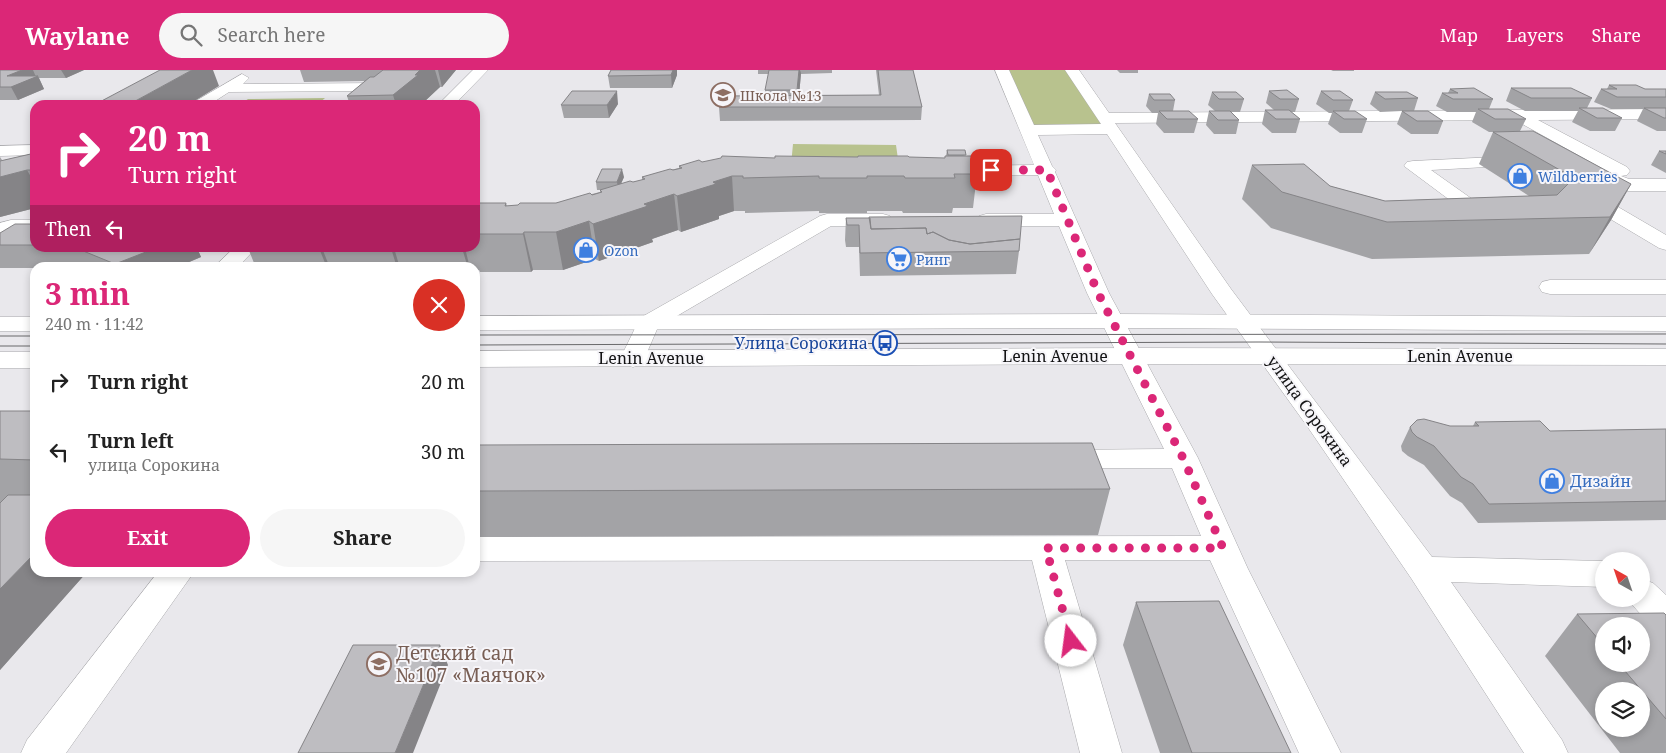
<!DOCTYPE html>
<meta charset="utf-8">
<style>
body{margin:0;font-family:"Noto Serif",serif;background:#f6f6f6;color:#222;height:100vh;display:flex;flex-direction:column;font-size:19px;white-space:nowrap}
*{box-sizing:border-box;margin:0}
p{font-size:16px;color:#767676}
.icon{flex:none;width:28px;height:28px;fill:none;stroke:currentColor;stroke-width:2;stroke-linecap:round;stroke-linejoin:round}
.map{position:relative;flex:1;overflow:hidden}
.details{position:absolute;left:30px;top:192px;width:450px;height:315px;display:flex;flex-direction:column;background:#fff;border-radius:15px;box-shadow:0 2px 8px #0003}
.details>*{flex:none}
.guide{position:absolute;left:30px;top:30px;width:450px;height:152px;border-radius:15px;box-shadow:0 2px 8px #0003;background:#db2777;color:#fff;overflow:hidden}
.needle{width:32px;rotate:320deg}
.tools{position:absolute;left:1595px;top:482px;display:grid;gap:10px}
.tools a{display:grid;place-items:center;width:55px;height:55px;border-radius:50%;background:#fff;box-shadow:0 2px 8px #0003;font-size:25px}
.pin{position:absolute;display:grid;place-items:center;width:42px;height:42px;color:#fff;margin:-21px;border-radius:10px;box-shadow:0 2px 8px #0006}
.me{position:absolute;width:55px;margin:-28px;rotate:345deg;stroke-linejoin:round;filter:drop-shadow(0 0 4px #0008)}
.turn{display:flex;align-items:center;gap:18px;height:105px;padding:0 15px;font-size:22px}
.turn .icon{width:65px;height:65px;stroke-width:2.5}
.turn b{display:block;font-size:35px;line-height:42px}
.then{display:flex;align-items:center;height:48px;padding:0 15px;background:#0003;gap:10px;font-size:19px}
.round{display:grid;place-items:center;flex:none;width:52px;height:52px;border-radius:26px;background:#f6f6f6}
.head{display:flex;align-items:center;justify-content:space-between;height:85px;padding:0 15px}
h1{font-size:30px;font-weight:700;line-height:38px;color:#db2777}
.primary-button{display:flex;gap:10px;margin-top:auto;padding:10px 15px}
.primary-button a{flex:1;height:58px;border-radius:30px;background:#db2777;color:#fff;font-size:20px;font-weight:700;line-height:58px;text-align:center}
.primary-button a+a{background:#f6f6f6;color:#222}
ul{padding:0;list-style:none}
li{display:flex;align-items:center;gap:15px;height:70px;padding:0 15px}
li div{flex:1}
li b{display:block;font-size:19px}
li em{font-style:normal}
header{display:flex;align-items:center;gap:30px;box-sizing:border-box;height:70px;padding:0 25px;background:#db2777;color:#fff}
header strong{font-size:24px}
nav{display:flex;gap:28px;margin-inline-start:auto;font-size:18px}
.search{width:350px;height:45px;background:#f6f6f6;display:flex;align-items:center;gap:12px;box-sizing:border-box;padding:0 18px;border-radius:28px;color:#767676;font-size:19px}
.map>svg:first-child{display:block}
</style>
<header>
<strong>Waylane</strong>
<div class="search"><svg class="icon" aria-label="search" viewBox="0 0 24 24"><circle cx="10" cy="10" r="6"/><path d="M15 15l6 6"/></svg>Search here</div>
<nav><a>Map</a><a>Layers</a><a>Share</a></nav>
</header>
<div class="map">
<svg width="1666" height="683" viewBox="0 0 1666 683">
<rect width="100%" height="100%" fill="#e9e8ec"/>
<path fill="#b8c28e" d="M1002 0H1072L1111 59 1029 60Z
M325 28 317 35H239L248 29Z
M793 74 896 75 899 96 791 95Z"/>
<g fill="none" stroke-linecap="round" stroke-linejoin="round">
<defs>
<path id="minor" d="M473 0H488L454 35H438Z
M995 0H1009L1034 55 1101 54 1065 0H1079L1109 43 1666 39V49L1538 50 1627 97 1630 101 1627 105 1621 106 1629 109H1666V121H1626L1589 106 1586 102 1589 98 1595 97 1607 101 1515 50 1115 53 1231 219 1432 487 1604 491V517L1451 512 1562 670 1568 683H1524L1411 508 1307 356 1212 224 1107 64 1038 65 1052 96 1056 100 1055 102 1109 223 1198 388 1248 499 1341 683H1299L1210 490H1065L1122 683H1080L1032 490 475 491V467L1201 466 1172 398H1062L1052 396 1047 389 1052 382 1062 380 1164 379 1087 223 1059 156H986L979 154 976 150 979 146 986 144H1054L1038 105 939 106 933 105 930 101 933 97 939 96 1034 95Z
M242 4 249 8 243 14 379 13 384 14 386 17 366 35H349L365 21 229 22 209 35H191L194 32Z
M35 75V85L0 86V76Z
M1517 86 1523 87 1526 91 1523 95 1431 100 1496 146 1499 150 1496 154 1489 156 1482 154 1404 96 1407 92 1413 91Z
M1582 118 1589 120 1666 165V180L1659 178 1575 128 1573 124 1575 120Z
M827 144H883L890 146 893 150 890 154 883 156H831L658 257 642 294 633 297 624 294 620 289 640 248 820 146Z
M11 150H35V162H12L0 165V153Z
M234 178H256L237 198H213Z
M1550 210H1666V224H1550L1542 222 1539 217 1542 212Z
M158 502H194L66 683H21L27 670Z
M1641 509 1653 513 1666 525V562L1653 558 1627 529H1641Z"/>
<path id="major" d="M1113 244 1666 247V261L1113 258 475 260V246Z
M0 247H35V261H0Z
M1131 278 1666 279V295L1131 294 475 297V281Z
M0 282H35V298H0Z"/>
</defs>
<use href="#minor" stroke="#a9a9ac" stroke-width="1"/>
<use href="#major" stroke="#a9a9ac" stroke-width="1"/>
<use href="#minor" fill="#fff" fill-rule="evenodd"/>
<use href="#major" fill="#fff" fill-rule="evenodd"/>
<path stroke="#69696b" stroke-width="1" d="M475 265 1666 264
M0 266H35
M475 275 1259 272 1666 274
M0 276H35"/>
</g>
<path fill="#a3a3a6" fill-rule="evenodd" d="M0 0H84L66 8H39L44 19 18 30H0Z
M300 0H456L442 17H440L425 31 426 34 425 35H350L347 26 365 11 304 12Z
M611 0H677V5L672 18H610L608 6Z
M758 0H832V3L801 4 799 25H879L876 0H913L922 37 921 50 720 51 719 37 765 26V20L769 4H758Z
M1117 0H1138V3H1120Z
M1331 0H1354V1H1333Z
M1609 15 1645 19H1666V61H1657L1637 51 1643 39H1611L1594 32 1601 19H1607Z
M1511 18 1592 28 1587 38 1622 48 1615 61H1590L1572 52 1578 41H1525L1506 31Z
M1450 19 1493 29 1489 39 1526 49 1520 61 1631 114 1611 150 1589 184 1372 189 1271 158 1242 129 1252 95 1385 131 1529 126 1479 94 1493 62H1489L1472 52 1476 42H1447L1436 36 1442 23H1448Z
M1269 21 1299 29 1295 42H1291L1300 49 1296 63H1272L1262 54 1265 40H1274L1266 33Z
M1321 21 1353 30 1349 41 1367 49 1362 63H1340L1328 54 1332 43H1329L1316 34Z
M1212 22 1244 29 1240 42H1231L1239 50 1236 64H1214L1206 55 1209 41H1215L1208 35Z
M1375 22 1418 28 1414 41 1443 51 1438 64H1411L1397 54 1402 41 1380 42 1370 34Z
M1149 24 1175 30 1173 41 1198 49 1194 63H1164L1156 54 1158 43H1152L1146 36Z
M618 34 609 48H564L561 35Z
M947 80 966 86 977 104 973 138H953L952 143H903L902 141H867V143H819V141L745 143V141H734L719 146V149L681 162 678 160 652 169 653 172 599 191 595 189 563 200H533L531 202H480L479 200H475V198H256L248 178H475V133H506L507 136 556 133 600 122V120H597L596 112 624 107 621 114 633 112 642 110V107L679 98V96L702 92 775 88H945V86H946Z
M1659 81H1666V103L1651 95Z
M35 83V138L0 147V87L2 90 0 91Z
M846 148 1019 181 1016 204 860 206 859 177H846L845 170Z
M35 154V178H197L201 187 175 198H0V163Z
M0 341H35V502H87L0 600Z
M1475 352 1550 361 1666 359V450L1478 453 1462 433 1450 426 1424 395 1408 386 1402 381 1401 376 1410 357 1473 356Z
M475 375 1110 419 1098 465 475 467Z
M1136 532 1291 683H1160L1123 575Z
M1577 544 1666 545V683H1620L1545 586ZM1604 556 1641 594H1604ZM1604 621H1641V659H1604Z"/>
<path fill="#858487" d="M22 0H33L36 7 38 6 44 19 18 30 11 17 7 6Z
M61 0H84L66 8Z
M192 0H213L219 16 188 35H128Z
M420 0H435L440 17 425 31 426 34 425 35H396L393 25Z
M438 0H456L442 17Z
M673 0H677V5L672 18 671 5Z
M799 0H800L801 3 798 38 797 20Z
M617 21 618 34 609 48 607 35Z
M622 99 624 107 618 120 617 112Z
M27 100 35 114V138L0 147V107Z
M732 106 734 141 719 146V149L681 162 677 126 713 112Z
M1631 114 1611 150 1589 184 1610 147Z
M674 124 678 160 652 169 653 172 599 191 593 154 644 134Z
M589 151 595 189 563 200 556 162Z
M524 162 533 200 531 202 523 164Z
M156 178H197L201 187 175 198H117L115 194Z
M319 178H322L330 198H327Z
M391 178H394L400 198H397Z
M462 178H465L470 198H468Z
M35 483V502H87L0 600V519Z
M440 575 448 595 413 683H395Z"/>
<path fill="#bebdc1" stroke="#858487" d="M0 0H22L7 6H38L11 17H0Z
M160 0H192L128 35H94Z
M383 0H420L415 5H418L393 25 347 26 370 7H374Z
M611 0H673L671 5 608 6Z
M769 0H799L797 20H765Z
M878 0H913L922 37H719L722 26 881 25Z
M1609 15H1636L1645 19H1666V27H1617L1601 19H1617Z
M1474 18 1493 29H1453L1442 23H1458L1450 19Z
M1511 18H1571L1592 28H1531Z
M1287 20 1299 29H1280L1269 21Z
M572 21H617L607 35H561Z
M1321 21H1340L1353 30H1333Z
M1212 22H1236L1244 29H1219Z
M1375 22H1407L1418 28 1385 29Z
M1149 24H1170L1175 30H1154Z
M1579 38H1603L1622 48H1597Z
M1644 38H1666V48H1664Z
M1478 39H1508L1526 49H1495Z
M1265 40H1289L1300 49H1276Z
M1159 41H1189L1198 49H1167Z
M1209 41H1230L1239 50H1218Z
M1333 41H1355L1367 49H1344Z
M1402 41H1428L1443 51H1417Z
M1533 61 1631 114 1610 147 1387 152 1282 122 1252 95 1304 94 1330 116 1385 131 1557 125 1574 108 1493 62Z
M947 80H965L966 85H948Z
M1659 81H1666V84Z
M35 83V100H27L0 107V91Z
M722 86 775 88V86L858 87V86H908L909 87 945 88V86H971L977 104H954L955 108H905L904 106H867V108H819V106L743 108V106H732L713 112 716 114 677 126 674 124 644 134 648 136 593 154 589 151 556 162H524L523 164H475V133H506L505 136 518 135 520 133H556L590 123 592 125 602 122 600 120 630 111 633 112 645 109 642 107 670 99 673 100 682 98 679 96 699 90 702 92 721 88Z
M602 99H622L617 112H596Z
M1022 146 1020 169 970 174 949 170 933 162 927 164 926 158 871 159 869 147Z
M846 148H870L871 159 926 158 927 164 933 162 949 170 970 174 1020 169 1019 181 860 183 859 155H847Z
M15 154H35V175H0V163Z
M76 178H156L115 194Z
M0 341H35V390L0 389Z
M1424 349 1450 356H1479L1475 352 1540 351 1550 361 1666 359V431L1489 434 1473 414 1461 407 1434 376 1417 367 1412 362 1410 357 1417 350Z
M1092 373 1110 419 475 421V375Z
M8 425H35V483L0 519V433Z
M1219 531 1291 683H1192L1136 532Z
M1664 543 1666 545V649L1619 594H1641V556H1604V576L1577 544Z
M353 575H440L395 683H298Z"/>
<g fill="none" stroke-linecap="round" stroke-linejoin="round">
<path stroke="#db2777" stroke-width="9" stroke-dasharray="0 16.2" d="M991 100H1047L1098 223 1183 388 1223 478H1046L1071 571"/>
</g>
<defs>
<symbol id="school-ring" viewBox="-11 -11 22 22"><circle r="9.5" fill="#f6f5f9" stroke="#8d6e63" stroke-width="1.5"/><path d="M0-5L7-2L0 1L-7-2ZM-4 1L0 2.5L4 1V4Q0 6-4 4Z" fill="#8d6e63"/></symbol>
<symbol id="shop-ring" viewBox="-11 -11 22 22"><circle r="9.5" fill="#f6f5f9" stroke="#3f7fe0" stroke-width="1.5"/><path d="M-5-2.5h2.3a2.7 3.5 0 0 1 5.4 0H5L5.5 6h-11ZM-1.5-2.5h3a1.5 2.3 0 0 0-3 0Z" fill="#3f7fe0"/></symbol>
<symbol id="supermarket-ring" viewBox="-11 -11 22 22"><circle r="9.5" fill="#f6f5f9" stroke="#3f7fe0" stroke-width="1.5"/><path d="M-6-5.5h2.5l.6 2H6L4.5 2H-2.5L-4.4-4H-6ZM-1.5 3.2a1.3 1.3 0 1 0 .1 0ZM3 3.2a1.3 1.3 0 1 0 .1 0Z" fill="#3f7fe0"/></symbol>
<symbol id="bus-ring" viewBox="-11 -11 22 22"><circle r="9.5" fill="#f6f5f9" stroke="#1a4fb4" stroke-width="1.5"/><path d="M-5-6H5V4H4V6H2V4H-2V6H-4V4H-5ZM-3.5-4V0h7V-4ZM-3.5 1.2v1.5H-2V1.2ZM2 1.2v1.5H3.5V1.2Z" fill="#1a4fb4"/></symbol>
</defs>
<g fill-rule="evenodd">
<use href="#school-ring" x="709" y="11" width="28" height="28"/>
<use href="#shop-ring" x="1506" y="92" width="28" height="28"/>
<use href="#shop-ring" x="572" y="166" width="28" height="28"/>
<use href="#supermarket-ring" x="885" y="175" width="28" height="28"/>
<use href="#bus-ring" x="871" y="259" width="28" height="28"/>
<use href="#shop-ring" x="1538" y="397" width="28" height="28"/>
<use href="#school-ring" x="365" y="580" width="28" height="28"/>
</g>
<g text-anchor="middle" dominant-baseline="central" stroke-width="4" stroke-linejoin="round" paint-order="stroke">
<g font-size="14" fill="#785e54" stroke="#f6f5f9" text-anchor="start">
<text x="740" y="25">Школа №13</text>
</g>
<g font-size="14" fill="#366cbe" stroke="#f6f5f9" text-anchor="start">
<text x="1538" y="106">Wildberries</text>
<text x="604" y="180">Ozon</text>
<text x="916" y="189">Ринг</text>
</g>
<g font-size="16" fill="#164399" stroke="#f6f5f9" text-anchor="end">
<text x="868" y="273">Улица Сорокина</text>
</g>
<g font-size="16" fill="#131314" stroke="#f6f5f9">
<text x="1055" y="286">Lenin Avenue</text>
<text x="1460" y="286">Lenin Avenue</text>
<text x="651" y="288">Lenin Avenue</text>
<text transform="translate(1310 341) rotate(54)">улица Сорокина</text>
</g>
<g font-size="16" fill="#366cbe" stroke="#f6f5f9" text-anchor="start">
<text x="1570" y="411">Дизайн</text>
</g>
<g font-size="19" fill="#785e54" stroke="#f6f5f9" text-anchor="start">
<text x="396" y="583">Детский сад<tspan x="396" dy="22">№107 «Маячок»</tspan></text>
</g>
</g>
</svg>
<div class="tools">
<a><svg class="needle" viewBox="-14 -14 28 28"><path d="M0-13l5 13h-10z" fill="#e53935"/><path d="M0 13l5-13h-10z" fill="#767676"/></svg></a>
<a><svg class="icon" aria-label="sound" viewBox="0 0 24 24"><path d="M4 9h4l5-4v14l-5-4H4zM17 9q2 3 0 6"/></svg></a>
<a><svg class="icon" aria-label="layers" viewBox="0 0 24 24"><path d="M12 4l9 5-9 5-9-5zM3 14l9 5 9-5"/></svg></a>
</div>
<div class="pin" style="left:991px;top:100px;background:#d93025"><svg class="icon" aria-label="arrive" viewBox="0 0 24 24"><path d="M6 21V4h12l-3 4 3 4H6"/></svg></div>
<svg class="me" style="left:1071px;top:571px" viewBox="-20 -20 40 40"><circle r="19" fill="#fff"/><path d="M0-13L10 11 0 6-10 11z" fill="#db2777"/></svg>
<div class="guide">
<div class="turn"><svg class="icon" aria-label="right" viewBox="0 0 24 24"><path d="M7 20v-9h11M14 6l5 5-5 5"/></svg><div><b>20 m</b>Turn right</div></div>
<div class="then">Then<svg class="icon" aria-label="left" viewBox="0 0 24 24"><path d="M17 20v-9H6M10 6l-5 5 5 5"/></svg></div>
</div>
<section class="details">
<div class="head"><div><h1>3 min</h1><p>240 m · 11:42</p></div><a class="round" style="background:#d93025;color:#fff"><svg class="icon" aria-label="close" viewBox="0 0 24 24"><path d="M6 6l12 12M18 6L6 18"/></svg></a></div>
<ul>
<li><svg class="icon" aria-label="right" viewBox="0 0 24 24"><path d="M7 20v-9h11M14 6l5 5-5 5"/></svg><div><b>Turn right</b></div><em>20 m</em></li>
<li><svg class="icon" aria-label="left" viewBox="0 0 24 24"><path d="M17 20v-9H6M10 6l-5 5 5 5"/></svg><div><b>Turn left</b><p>улица Сорокина</p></div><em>30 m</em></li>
</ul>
<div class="primary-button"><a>Exit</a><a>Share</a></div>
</section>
</div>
